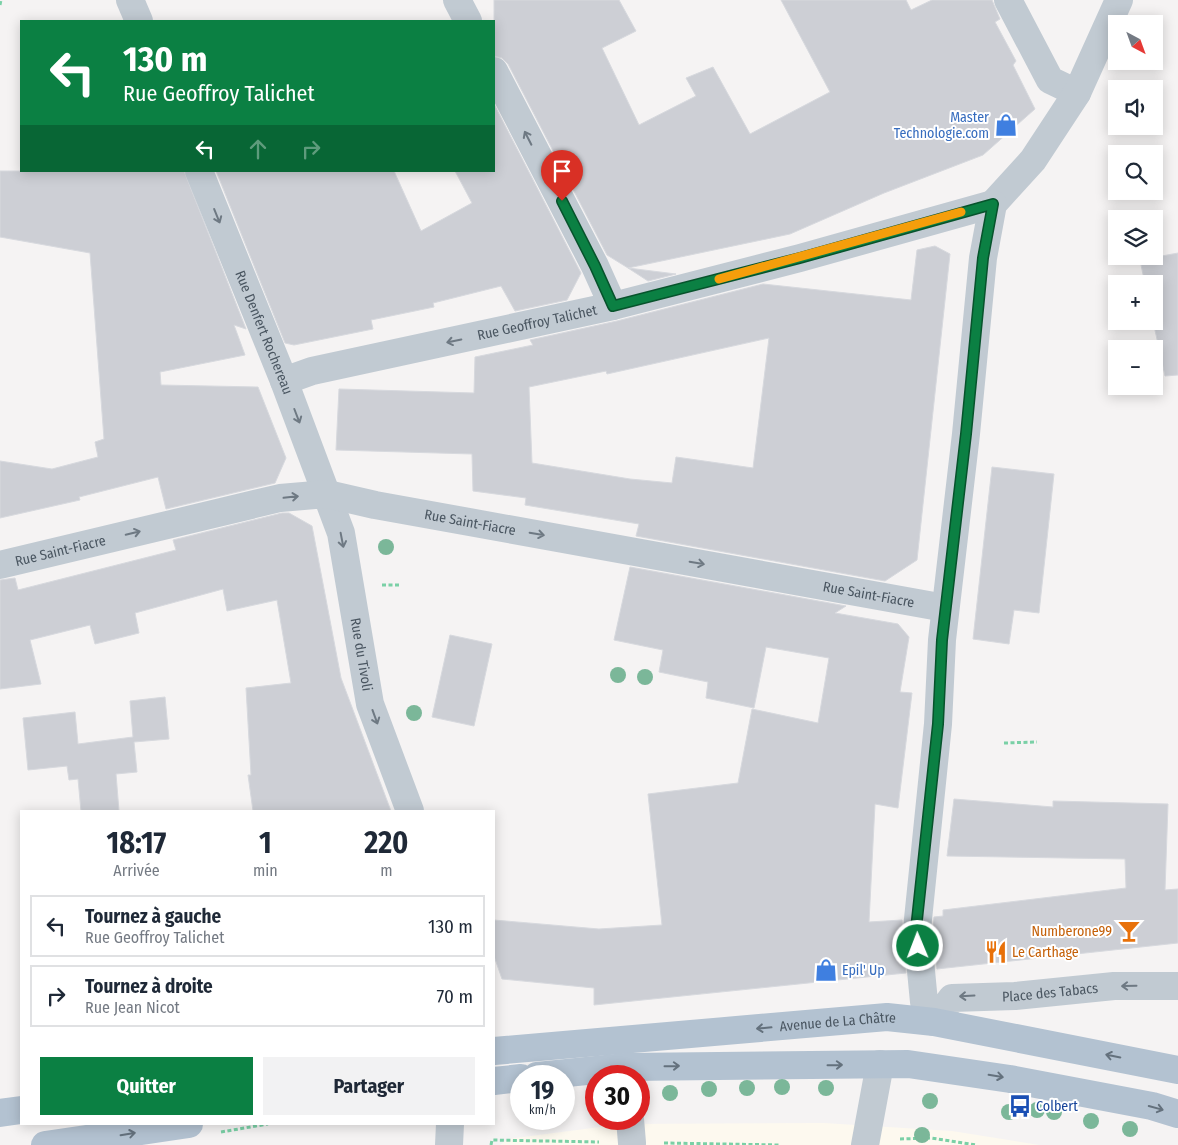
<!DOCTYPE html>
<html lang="fr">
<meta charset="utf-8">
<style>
body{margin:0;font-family:"Fira Sans Condensed",sans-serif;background:#f2f2f3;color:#1f2937;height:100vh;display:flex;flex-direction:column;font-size:19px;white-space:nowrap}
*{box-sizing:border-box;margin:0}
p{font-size:16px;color:#747a83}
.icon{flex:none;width:28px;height:28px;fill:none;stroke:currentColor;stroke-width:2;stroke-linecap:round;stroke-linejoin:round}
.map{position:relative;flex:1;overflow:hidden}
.sheet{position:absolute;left:20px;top:810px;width:475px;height:315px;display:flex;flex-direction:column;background:#fff;border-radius:0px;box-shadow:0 2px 12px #0003}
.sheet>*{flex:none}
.guide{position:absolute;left:20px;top:20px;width:475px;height:152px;border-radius:0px;box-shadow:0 2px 12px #0003;background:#0b8043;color:#fff;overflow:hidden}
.needle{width:32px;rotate:139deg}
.tools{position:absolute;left:1108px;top:15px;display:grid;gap:10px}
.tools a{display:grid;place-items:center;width:55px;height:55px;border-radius:0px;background:#fff;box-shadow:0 2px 12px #0003;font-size:25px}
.speed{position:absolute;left:510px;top:1065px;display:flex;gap:10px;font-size:25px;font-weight:700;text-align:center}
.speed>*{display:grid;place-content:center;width:65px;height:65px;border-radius:50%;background:#fff;box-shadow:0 2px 12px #0003;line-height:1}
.speed small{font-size:12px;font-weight:400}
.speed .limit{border:8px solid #d22;background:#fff;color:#111}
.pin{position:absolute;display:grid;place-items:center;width:42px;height:42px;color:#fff;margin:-51px -21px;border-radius:50% 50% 50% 0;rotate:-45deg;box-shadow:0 0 5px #0007}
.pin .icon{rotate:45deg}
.me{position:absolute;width:55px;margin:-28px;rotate:359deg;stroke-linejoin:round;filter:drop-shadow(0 0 4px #0008)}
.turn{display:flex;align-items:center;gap:18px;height:105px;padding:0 20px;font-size:22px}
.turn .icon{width:65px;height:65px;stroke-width:2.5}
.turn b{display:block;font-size:35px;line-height:42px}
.lanes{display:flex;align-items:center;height:48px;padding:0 20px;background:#0003;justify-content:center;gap:25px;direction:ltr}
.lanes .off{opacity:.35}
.eta{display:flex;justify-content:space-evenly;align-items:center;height:85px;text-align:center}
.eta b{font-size:30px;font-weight:700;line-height:35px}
.button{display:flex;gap:10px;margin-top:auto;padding:10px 20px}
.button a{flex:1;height:58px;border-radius:0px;background:#0b8043;color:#fff;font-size:20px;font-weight:700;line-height:58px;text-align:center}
.button a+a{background:#f2f2f3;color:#1f2937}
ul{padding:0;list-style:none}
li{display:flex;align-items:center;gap:15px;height:62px;margin:0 10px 8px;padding:0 10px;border:2px solid #e0e1e3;border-radius:0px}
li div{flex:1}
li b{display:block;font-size:19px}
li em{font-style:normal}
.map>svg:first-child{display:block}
</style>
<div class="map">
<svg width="1178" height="1145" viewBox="0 0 1178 1145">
<rect width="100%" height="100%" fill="#f5f3f3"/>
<path fill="#fdf9ef" d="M824 1123 952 1131 1039 1145H500L508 1139 623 1124Z"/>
<path fill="#cdcfd5" stroke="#d7d9de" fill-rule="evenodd" d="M494 0H619L636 31 602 48 639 125 696 96 686 78 713 67 750 134 830 92 781 0H906L911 10 932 0H992L1000 19 995 22 1016 61 1013 65 1035 109 983 155 884 193 790 234 628 268 607 255 508 64 502 58 494 56Z
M494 104 581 273 567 300 515 311 501 286 433 303 434 307 371 320 373 329 294 345 285 343 216 171H394L421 231 472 203 455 171H494Z
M0 171H184L246 329 234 325 245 355 160 372 161 385 258 387 286 458 275 483 166 509 158 477 79 497 80 500 0 518V461L52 469 98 457 95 442 104 439 90 253 0 237Z
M935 246 950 254 917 560 885 581 636 536 639 524 525 505 526 498 473 491 472 454 336 450 339 389 474 393 475 357 533 345 530 340 617 321 763 284 911 300 917 250ZM769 338 753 468 676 457 672 483 630 479 532 463 529 387 606 371 607 374Z
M1178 253V375L1165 376 1153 321 1154 284H1145L1140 260Z
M628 268 676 274 648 281Z
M992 467 1054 474 1039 613 1014 610 1009 644 973 639Z
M282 513H289L312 526 341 678 391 811H253L248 775H251L246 688 291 683 277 600 227 611 223 589 135 613 139 633 95 644 90 625 30 640 41 684 0 689V580L15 578 18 590 176 550 173 540Z
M630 567 846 606 835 613 898 624 909 637 900 692 912 693 898 808 875 804 869 922 902 920 906 973 594 1005V988L502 979 494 956V920L599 929 662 925 648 794 738 783 752 709 818 723 829 658 766 647 754 708 706 698 708 682 659 672 663 650 614 640Z
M450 635 492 644 474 726 432 717Z
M165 697 169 739 134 742 137 772 116 774 119 811H81L78 779 69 780 67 766 28 770 23 718 75 712 78 744 133 737 130 701Z
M954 799 1053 807V801L1168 804 1165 890 1178 889V943L937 969 933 929 934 917 943 916V910L1126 888 1125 859 947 856Z"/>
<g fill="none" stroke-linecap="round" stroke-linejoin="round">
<path stroke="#7ad0a6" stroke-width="3" stroke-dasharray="4 2.5" stroke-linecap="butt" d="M0 5 1 0
M382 585H399
M1004 743 1037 742
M221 1132 268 1124
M900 1139 931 1138 976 1145
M664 1143 781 1145
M491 1145 492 1140 599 1142"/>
<g stroke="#c1cad2" stroke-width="28">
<path d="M130 0 139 21"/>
<path d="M457 0 468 21"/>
<path d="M1008 0 1050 80 1077 93"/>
<path id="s1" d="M1119 0 1077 93 1033 160 993 204 983 258 966 434 942 640 938 724 917 929 924 1002 934 1022 952 998 1015 996 1114 986H1178"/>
<path d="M494 71 595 266 613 306"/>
<path id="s2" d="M199 171 284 381 341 533 370 704 410 811"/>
<path id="s3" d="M284 381 312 371 613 306 800 258 993 204"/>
<path id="s4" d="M0 565 280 498 327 494 375 505 945 608"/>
<path d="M630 1119 632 1143"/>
<path d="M449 1145 450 1124"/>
<path d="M865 1145 880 1064"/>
</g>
<g stroke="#b3c2d1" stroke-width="28">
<path id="s5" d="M494 1051 887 1017 934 1022 1178 1070"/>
<path d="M537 1076 626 1067 908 1064 1010 1079 1152 1106 1178 1114"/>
<path d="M494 1081 521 1078"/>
<path d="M0 1113 21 1110"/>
<path d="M45 1145 189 1124"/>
</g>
</g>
<g fill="#7bb799">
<circle cx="386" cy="547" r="8"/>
<circle cx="618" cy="675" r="8"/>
<circle cx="645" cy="677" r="8"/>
<circle cx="414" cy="713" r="8"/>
<circle cx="782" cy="1087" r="8"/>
<circle cx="747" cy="1088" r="8"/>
<circle cx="826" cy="1088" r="8"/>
<circle cx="709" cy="1089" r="8"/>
<circle cx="670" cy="1093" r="8"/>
<circle cx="930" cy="1101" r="8"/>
<circle cx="1037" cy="1110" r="8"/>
<circle cx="1009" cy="1112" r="8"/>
<circle cx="1054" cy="1112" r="8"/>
<circle cx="1091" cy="1121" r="8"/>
<circle cx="1130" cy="1129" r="8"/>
<circle cx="922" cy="1135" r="8"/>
</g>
<defs><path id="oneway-shaft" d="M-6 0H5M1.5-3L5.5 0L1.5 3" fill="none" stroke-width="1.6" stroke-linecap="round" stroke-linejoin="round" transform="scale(1.25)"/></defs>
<g stroke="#6e7983">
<use href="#oneway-shaft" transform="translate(528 138) rotate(-117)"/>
<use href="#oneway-shaft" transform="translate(217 216) rotate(68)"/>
<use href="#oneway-shaft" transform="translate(454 341) rotate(168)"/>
<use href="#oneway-shaft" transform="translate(297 416) rotate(69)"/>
<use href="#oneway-shaft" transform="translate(291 497) rotate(-6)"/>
<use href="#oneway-shaft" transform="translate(133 533) rotate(-13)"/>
<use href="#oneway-shaft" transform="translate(537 534) rotate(10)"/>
<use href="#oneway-shaft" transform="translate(342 540) rotate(79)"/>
<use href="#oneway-shaft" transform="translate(697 563) rotate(10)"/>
<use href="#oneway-shaft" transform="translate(375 717) rotate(70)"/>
<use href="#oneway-shaft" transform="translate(1129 986) rotate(179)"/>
<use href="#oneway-shaft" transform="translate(967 996) rotate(177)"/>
</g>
<g stroke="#64717d">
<use href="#oneway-shaft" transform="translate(764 1028) rotate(175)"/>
<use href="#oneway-shaft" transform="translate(1113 1056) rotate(-169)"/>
<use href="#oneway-shaft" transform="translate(835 1065) rotate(-1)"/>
<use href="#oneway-shaft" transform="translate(672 1066) rotate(-1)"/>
<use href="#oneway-shaft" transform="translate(996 1076) rotate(9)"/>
<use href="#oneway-shaft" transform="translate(1156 1108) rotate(15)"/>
<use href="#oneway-shaft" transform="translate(128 1134) rotate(-9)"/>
</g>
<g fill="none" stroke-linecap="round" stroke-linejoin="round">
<defs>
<path id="route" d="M562 201 595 266 613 306 800 258 993 204 983 258 966 434 942 640 938 724 916 929 918 946"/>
</defs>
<use href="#route" stroke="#07532c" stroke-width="12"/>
<use href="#route" stroke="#0b8043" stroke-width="9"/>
<path stroke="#f59e0b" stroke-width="9" d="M719 279 961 212"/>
</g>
<defs>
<symbol id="shop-bare" viewBox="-9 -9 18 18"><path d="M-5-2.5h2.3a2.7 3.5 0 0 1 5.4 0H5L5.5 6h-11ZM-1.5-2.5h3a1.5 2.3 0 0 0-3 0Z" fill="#3f7fe0" stroke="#fff" stroke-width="2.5" paint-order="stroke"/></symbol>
<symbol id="bar-bare" viewBox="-9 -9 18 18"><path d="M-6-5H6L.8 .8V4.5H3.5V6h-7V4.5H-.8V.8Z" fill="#e8710a" stroke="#fff" stroke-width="2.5" paint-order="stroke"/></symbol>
<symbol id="restaurant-bare" viewBox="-9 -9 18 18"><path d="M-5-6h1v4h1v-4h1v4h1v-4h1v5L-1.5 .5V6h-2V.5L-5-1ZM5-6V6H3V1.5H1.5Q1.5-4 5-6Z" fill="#e8710a" stroke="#fff" stroke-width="2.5" paint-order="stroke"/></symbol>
<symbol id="bus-bare" viewBox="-9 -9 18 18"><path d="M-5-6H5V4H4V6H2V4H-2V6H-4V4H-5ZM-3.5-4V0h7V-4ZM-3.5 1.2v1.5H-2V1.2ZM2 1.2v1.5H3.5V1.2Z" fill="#1a4fb4" stroke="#fff" stroke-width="2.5" paint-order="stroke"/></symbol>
</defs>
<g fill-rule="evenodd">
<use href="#shop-bare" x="990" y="109" width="32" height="32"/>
<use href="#bar-bare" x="1113" y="915" width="32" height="32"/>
<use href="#restaurant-bare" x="980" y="936" width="32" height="32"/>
<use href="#shop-bare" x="810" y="954" width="32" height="32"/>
<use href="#bus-bare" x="1004" y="1090" width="32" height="32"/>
</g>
<g text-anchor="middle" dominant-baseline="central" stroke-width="4" stroke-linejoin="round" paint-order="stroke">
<g font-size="14" fill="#366cbe" stroke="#fff" text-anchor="end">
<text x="989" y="117">Master<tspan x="989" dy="16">Technologie.com</tspan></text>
<text x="842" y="970" text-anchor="start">Epil' Up</text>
</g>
<g font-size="14" fill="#4a5661" stroke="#fff">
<text stroke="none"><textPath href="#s3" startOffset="260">Rue Geoffroy Talichet</textPath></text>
<text stroke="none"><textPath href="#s2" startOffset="174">Rue Denfert Rochereau</textPath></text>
<text stroke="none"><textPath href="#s4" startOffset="481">Rue Saint-Fiacre</textPath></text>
<text stroke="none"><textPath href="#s4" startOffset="62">Rue Saint-Fiacre</textPath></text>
<text stroke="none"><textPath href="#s4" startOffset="886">Rue Saint-Fiacre</textPath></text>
<text stroke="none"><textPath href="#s2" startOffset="512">Rue du Tivoli</textPath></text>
<text stroke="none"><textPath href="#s1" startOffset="1195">Place des Tabacs</textPath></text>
<text stroke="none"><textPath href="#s5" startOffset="345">Avenue de La Châtre</textPath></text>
</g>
<g font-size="14" fill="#c56008" stroke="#fff" text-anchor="end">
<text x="1112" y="931">Numberone99</text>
<text x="1012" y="952" text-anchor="start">Le Carthage</text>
</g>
<g font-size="14" fill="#164399" stroke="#fff" text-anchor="start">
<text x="1036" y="1106">Colbert</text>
</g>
</g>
</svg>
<div class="tools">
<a><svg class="needle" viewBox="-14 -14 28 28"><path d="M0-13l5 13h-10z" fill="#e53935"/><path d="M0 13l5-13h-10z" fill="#747a83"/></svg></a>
<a><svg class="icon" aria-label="sound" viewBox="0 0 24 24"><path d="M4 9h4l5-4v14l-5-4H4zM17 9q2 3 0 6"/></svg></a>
<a><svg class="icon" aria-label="search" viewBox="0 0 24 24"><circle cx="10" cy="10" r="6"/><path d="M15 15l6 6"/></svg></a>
<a><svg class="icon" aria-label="layers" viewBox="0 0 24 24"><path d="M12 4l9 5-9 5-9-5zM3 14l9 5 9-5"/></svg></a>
<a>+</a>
<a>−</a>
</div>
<div class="speed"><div>19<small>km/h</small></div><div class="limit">30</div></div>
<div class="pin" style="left:562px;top:201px;background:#d93025"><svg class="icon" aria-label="arrive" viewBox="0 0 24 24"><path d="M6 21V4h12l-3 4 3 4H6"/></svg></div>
<svg class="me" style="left:918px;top:946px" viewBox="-20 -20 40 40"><circle r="17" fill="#0b8043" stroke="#fff" stroke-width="3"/><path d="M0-11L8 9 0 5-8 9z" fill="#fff"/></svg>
<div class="guide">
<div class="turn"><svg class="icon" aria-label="left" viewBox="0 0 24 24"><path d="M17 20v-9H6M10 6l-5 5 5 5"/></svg><div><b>130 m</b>Rue Geoffroy Talichet</div></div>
<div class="lanes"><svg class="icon" aria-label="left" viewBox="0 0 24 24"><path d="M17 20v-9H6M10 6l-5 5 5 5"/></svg><svg class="icon off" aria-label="ahead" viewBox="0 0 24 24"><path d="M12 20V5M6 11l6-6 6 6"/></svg><svg class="icon off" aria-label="right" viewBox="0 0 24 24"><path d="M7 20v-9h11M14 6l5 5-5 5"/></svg></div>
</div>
<section class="sheet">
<div class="eta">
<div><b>18:17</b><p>Arrivée</p></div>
<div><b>1</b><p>min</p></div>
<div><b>220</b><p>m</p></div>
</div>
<ul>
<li><svg class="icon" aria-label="left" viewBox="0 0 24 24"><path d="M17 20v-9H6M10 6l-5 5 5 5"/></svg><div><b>Tournez à gauche</b><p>Rue Geoffroy Talichet</p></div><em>130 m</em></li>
<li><svg class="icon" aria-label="right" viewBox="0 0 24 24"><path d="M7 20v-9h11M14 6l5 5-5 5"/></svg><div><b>Tournez à droite</b><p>Rue Jean Nicot</p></div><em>70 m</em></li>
</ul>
<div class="button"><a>Quitter</a><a>Partager</a></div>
</section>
</div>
